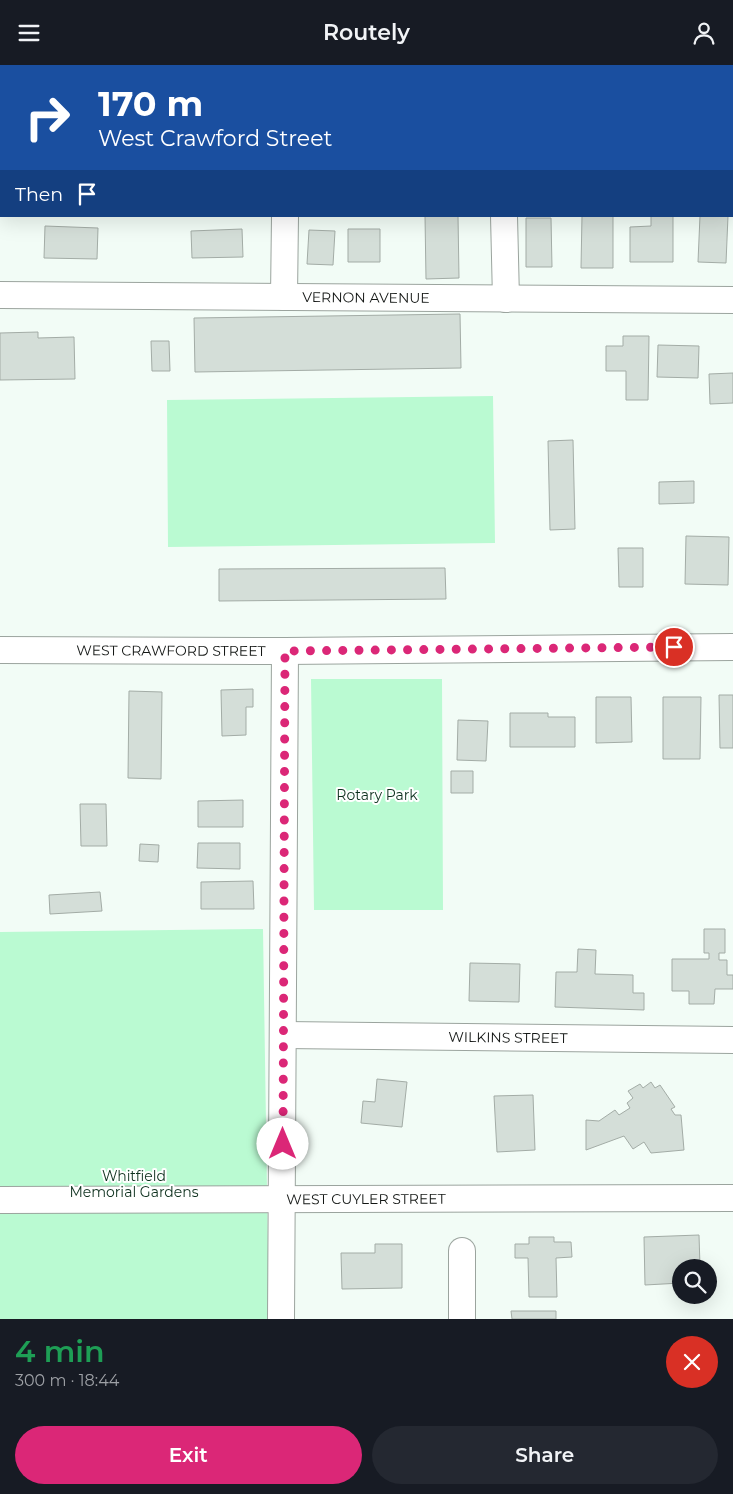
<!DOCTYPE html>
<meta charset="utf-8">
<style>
body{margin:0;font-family:Montserrat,sans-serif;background:#242831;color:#f1f3f6;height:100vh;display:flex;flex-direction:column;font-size:19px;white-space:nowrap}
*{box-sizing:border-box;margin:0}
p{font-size:16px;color:#9ea1a6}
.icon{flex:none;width:28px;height:28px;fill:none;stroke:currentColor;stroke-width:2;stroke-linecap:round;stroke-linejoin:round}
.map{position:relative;height:1254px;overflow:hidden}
.side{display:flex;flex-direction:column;background:#171b24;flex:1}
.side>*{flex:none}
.hud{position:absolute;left:0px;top:0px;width:734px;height:152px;box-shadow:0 5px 20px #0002;background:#1a4fa0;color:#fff;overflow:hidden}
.fabs{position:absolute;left:672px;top:1194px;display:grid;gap:10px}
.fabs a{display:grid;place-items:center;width:45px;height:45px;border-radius:50%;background:#171b24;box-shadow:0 5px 20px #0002;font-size:25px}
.pin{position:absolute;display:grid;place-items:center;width:42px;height:42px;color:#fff;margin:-21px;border:2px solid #fff;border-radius:50%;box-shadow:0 1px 5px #0007}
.me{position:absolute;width:55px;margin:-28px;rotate:0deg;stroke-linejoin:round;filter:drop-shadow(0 0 4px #0008)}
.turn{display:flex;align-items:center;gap:18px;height:105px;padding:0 15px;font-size:22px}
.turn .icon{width:65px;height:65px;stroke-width:2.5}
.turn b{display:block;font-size:35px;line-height:42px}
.then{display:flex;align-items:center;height:48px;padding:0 15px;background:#0003;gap:10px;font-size:19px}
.round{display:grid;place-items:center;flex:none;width:52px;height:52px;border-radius:26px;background:#242831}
.head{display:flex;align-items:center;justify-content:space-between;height:85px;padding:0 15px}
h1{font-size:30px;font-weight:600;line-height:38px;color:#1e9e55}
.cta{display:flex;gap:10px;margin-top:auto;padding:10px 15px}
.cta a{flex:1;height:58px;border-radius:30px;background:#db2777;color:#fff;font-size:20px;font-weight:600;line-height:58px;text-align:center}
.cta a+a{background:#242831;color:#f1f3f6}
header{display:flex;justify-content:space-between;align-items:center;height:65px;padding:0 15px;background:#171b24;font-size:22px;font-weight:600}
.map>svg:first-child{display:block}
</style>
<header><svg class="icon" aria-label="menu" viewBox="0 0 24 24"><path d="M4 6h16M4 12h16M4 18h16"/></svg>Routely<svg class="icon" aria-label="person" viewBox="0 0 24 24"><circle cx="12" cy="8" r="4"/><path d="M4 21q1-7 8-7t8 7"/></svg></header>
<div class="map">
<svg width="733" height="1254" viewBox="0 0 733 1254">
<rect width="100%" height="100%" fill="#f2fcf6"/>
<path fill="#bafad2" d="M493 331 495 478 168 482 167 335Z
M311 614H442L443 845H314Z
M263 864 269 1254H0V867Z"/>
<path fill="#d4ded8" stroke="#a3aca6" d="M425 151H458L459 213 426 214Z
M582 151H613V203H581Z
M651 151H673V197H630V162L651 161Z
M700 151H728L726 198 698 197Z
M526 153H551L552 202H526Z
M45 161 98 163 97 194 44 193Z
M242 164 243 192 192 193 191 166Z
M348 164H380V197H348Z
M309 165 335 166 333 200 307 199Z
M460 249 461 303 195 307 194 253Z
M38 267V273L74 272 75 314 0 315V268Z
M623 271H649L648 335H626V306H606V281H623Z
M151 276H169L170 306H152Z
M658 280 699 281 698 313 657 312Z
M733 308V338L710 339 709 309Z
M573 375 575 464 550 465 548 376Z
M694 416V438L659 439V417Z
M686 471 729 472 728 520 685 519Z
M618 483H643V522H619Z
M445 503 446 534 219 536V504Z
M253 624V642H246V670L222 671 221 625Z
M129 626 162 627 161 714 128 713Z
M719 630H733V683H720Z
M596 632H631L632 677 596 678Z
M663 632H701L700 694H663Z
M510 648H548V652H575V682H510Z
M458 655 488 656 486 696 457 695Z
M451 706H473V728H451Z
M243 735V762H198V736Z
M80 739H106L107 781H81Z
M198 778H240V804L197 803Z
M140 779 159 780 158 797 139 796Z
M253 816 254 844H201V817Z
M100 827 102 846 50 849 49 830Z
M704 864H725V888H719V895H727V910H733V924H715L714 939H689V926H672V894H709V888H704Z
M578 884 596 885 595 909 633 910V928H644V945L555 942 556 907H577Z
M470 898 520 899 519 937 469 936Z
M377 1014 407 1017 402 1062 361 1058 363 1036 375 1037Z
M651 1017 655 1023 660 1020 675 1042 671 1044 675 1050H681L684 1085 651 1088 644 1077 633 1084 624 1071 586 1085V1055L599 1056 615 1045 619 1050 630 1043 627 1038 633 1033 628 1026 640 1019 643 1023Z
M533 1030 535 1085 497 1087 494 1031Z
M699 1170 700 1202H681V1218L645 1220 644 1172Z
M529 1172H554V1177H571L572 1192 556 1193 557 1232H529L528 1193H515V1179H529Z
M375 1179H402V1223L342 1224 341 1188H375Z
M511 1246H556V1254H512Z"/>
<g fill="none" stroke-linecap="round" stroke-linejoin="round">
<defs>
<g id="minor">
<path d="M228 0 263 1"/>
<path d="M501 0V1"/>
<path d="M663 0V1"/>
<path d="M287 1V0"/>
<path d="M732 4H733"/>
<path d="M504 151 506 234"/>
<path id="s1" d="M0 230 733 235"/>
<path d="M284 232 285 151"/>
<path id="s2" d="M0 585 285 586 733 582"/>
<path id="s3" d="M284 970 733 975"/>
<path id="s4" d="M0 1135 733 1133"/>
<path d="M462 1186V1254"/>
<path d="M281 1254 285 586"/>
</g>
</defs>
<use href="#minor" stroke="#9ba49e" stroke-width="28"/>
<use href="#minor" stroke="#fff" stroke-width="26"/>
</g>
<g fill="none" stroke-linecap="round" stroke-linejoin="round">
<path stroke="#db2777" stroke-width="9" stroke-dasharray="0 16.2" d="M283 1079 285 586 674 582"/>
</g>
<g text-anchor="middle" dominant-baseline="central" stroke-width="4" stroke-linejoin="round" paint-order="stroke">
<g font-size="14" fill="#131614" stroke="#fff">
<text stroke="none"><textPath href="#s1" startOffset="366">VERNON AVENUE</textPath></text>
<text stroke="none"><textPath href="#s2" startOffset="171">WEST CRAWFORD STREET</textPath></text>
<text stroke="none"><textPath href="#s3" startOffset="224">WILKINS STREET</textPath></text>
<text stroke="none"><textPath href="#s4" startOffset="366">WEST CUYLER STREET</textPath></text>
</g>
<g font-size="14" fill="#0e311e" stroke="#fff">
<text x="377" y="730">Rotary Park</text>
<text x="134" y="1111">Whitfield<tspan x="134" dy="16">Memorial Gardens</tspan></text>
</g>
</g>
</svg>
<div class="fabs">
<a><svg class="icon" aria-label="search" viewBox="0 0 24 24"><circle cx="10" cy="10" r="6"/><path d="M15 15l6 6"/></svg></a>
</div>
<div class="pin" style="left:674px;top:582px;background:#d93025"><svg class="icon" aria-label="arrive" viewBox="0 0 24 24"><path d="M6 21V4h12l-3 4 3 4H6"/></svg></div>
<svg class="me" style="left:283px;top:1079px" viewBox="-20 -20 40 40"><circle r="19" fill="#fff"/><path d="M0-13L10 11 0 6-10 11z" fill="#db2777"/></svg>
<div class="hud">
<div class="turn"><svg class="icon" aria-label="right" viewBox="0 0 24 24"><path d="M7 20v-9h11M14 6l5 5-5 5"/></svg><div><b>170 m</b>West Crawford Street</div></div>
<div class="then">Then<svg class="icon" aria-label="arrive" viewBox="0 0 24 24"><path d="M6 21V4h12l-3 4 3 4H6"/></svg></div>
</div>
</div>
<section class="side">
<div class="head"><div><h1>4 min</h1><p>300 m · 18:44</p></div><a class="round" style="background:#d93025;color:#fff"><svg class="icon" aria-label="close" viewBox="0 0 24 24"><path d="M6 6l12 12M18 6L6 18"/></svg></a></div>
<div class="cta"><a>Exit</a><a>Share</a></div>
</section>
